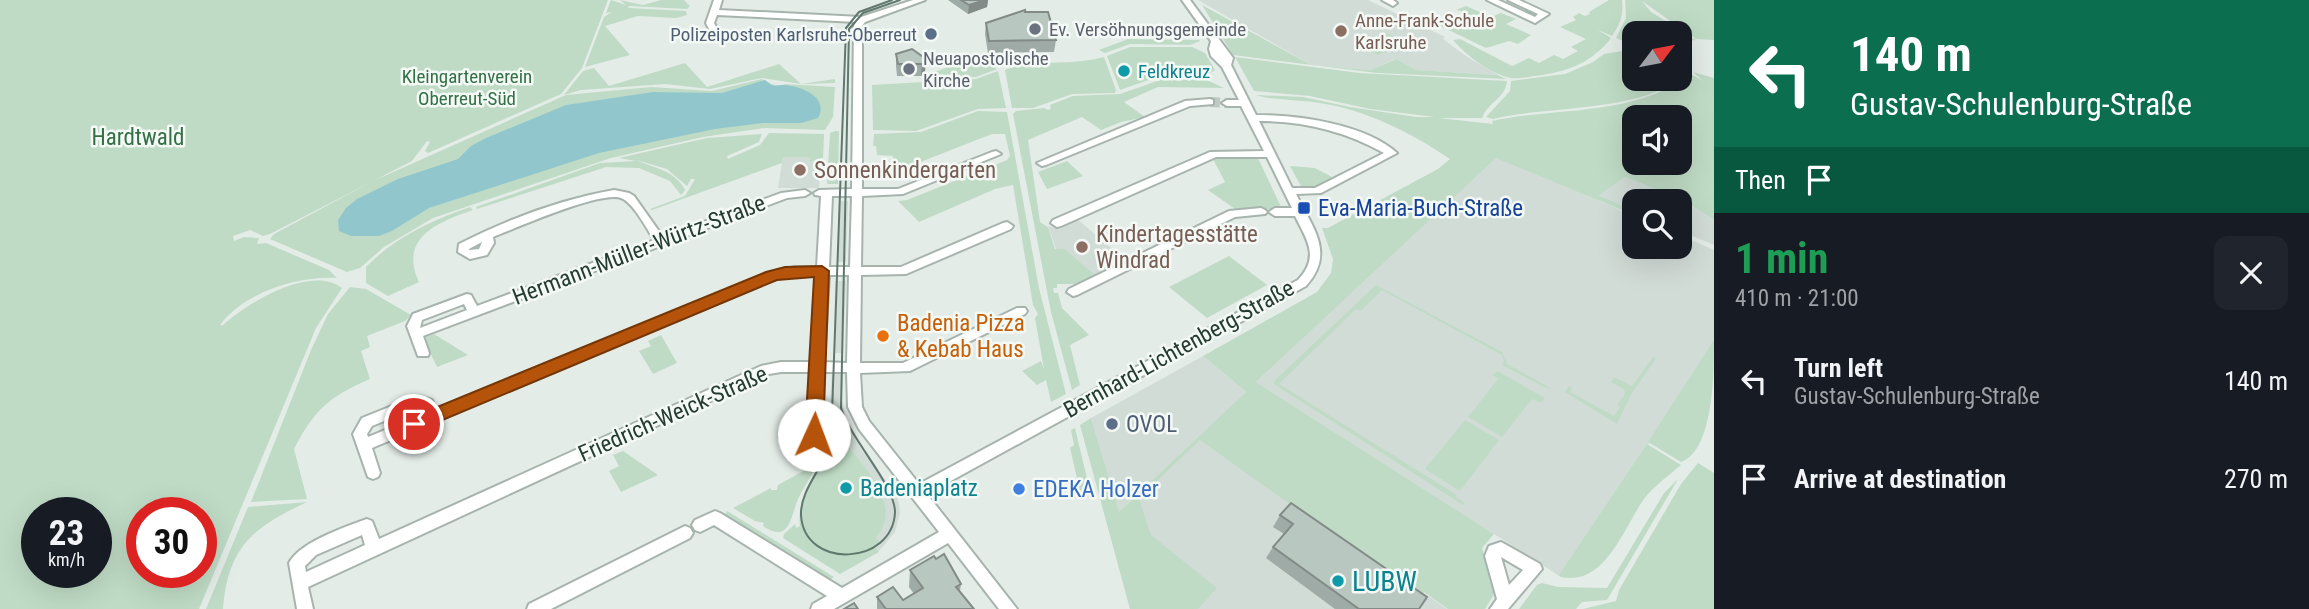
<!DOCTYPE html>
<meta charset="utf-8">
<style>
body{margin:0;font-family:"Roboto Condensed",sans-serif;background:#20242c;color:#f1f3f6;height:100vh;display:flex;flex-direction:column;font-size:26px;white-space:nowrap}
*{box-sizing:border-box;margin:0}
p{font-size:23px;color:#9ea1a6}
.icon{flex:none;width:38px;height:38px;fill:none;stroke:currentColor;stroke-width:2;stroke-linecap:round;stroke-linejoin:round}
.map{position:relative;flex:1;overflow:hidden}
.side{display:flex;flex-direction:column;background:#171b24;width:595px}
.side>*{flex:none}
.hud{background:#0b6e4f;color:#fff;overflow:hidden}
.needle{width:46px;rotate:58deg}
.buttons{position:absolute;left:1622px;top:21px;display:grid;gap:14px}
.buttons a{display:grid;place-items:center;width:70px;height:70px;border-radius:14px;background:#171b24;box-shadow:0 7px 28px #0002;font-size:35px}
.speed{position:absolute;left:21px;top:497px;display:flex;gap:14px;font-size:35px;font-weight:700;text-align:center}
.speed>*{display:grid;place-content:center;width:91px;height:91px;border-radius:50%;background:#171b24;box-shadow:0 7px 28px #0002;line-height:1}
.speed small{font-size:18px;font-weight:400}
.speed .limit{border:10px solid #d22;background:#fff;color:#111}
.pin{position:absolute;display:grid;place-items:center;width:60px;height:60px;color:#fff;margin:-30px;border:4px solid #fff;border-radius:50%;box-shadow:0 2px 7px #0007}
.me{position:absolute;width:77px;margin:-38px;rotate:2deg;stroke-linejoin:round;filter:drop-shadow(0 0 5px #0008)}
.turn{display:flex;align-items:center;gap:24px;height:147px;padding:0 21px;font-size:32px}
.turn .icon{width:91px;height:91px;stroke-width:2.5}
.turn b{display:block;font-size:49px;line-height:60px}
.then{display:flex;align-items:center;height:66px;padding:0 21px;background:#0003;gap:14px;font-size:26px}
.round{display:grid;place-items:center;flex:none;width:74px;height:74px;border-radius:14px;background:#20242c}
.overview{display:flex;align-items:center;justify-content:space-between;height:119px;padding:0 21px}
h1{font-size:42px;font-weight:700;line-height:52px;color:#1e9e55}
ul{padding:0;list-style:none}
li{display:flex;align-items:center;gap:21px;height:98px;padding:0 21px}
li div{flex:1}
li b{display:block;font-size:26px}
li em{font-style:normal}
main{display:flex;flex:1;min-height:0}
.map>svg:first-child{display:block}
</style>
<main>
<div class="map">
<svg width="1714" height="609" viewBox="0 0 1714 609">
<rect width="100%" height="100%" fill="#e4ece8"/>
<path fill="#d2dcd7" d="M1198 0H1368L1445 37 1443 39 1466 56 1498 75 1416 70 1395 59 1371 70 1311 65Z
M1497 156 1634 216V247H1680V235L1714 250V345L1561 577 1256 382Z
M783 157H810V162L817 160 820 164 819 188H778Z
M1625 177 1683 200 1714 220V245L1680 231V201H1634V211L1597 194Z
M839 201H848L846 262H837Z
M1076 218 1110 247 1123 257 1095 275 1065 249H1056L1048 226 1061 229 1066 222Z
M835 281H846L843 353H834Z
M1203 356 1246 392 1201 437 1447 609H1171L1132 499 1119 513 1091 418Z
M832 370H843L842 403 848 425 828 433Z
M850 429 861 449 894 491 899 503 900 513 895 532 879 551 875 545 884 498 843 437H841L839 432Z"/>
<path fill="#bfdbc5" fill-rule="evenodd" d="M0 0H608L582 68 561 94 428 153 425 151 430 142 427 141 412 161 270 234 263 236 250 230 233 236 234 241 244 237 259 238 257 244 266 243 329 270 337 278C297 276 245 292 220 325H223C247 303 311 264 342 288L316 328 199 609H0ZM37 513H96V572H37ZM142 513H201V572H142Z
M611 0 626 5 620 0 643 5 661 0H684L690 6 687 9 629 6 628 8 686 11 687 15 676 18 638 16 605 26 630 55 585 67 604 17 612 12 606 13Z
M1609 0H1622C1624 15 1620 24 1612 36L1598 30 1611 38C1591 64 1566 72 1535 76 1527 77 1515 80 1507 77 1488 72 1466 55 1453 40L1460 39 1512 66 1529 58 1539 63 1554 55 1563 59 1578 51 1571 47 1586 39 1560 27 1576 20 1573 17 1579 13 1585 16 1590 14 1589 12Z
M1625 0H1714V40L1696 39 1642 1 1651 12 1696 40 1680 42V33H1634V46L1616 38 1626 18Z
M1202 5 1311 65 1371 70 1396 59 1416 70 1498 75 1506 79 1377 73 1233 55Z
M1466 6 1491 17 1501 13 1516 19 1506 24 1531 35 1518 44 1509 41 1486 48 1438 25 1462 16 1461 11 1456 10Z
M1387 33 1406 43 1378 55 1359 45Z
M1128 39 1199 40 1200 41 1190 45 1130 44 1105 53 1099 50Z
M1130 47H1192L1205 53 1215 70 1205 77H1157L1120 90 1107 56Z
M1634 49V79H1678C1638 112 1545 106 1493 119L1486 117 1510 91 1511 81 1565 74 1593 62 1604 54Z
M980 56 997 69 976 77 939 79 932 73Z
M1104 57 1116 90 1115 93 1072 94 1033 108H1012L1005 70 1007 69C1039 59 1072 66 1104 57Z
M1235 57 1359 73 1507 81C1505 99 1488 102 1482 118H1438L1493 124 1492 121C1553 107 1641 117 1689 73L1703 81 1693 72 1714 78V220L1683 200 1625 177 1599 195 1634 211V215L1496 158 1256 382 1494 534 1482 548 1496 591 1485 609H1448L1424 592 1420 597 1200 440 1139 498 1151 535 1217 588 1198 609H1130L1080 425 1091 418 1119 512 1246 392 1203 356 1317 292 1331 273 1333 259 1322 228H1328L1438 169 1450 159C1412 133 1366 110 1320 103 1303 100 1268 100 1256 95L1303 97 1350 107 1416 117H1435L1370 109 1310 96 1254 91ZM1634 117H1680V163H1634Z
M685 63 707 87 779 64 801 84 835 79V83L801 84 762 78 710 89 665 84 581 90 564 95 583 71 594 68 609 86Z
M998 71 1006 108 978 109 916 131 873 130 872 85 976 79Z
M762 79 778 87 785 84 835 87 833 117 825 130 764 128 703 137 611 158 433 218 384 247 360 268 347 272 270 239 274 234 373 181 566 95 651 87 712 91Z
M1163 79 1207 80 1224 88 1158 87 1124 102 1145 117 1121 122 1101 130 1082 117 1028 140 1040 222 1048 227 1055 249H1065L1095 275 1076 284H1057V288H1053L1054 293H1058L1062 308 1089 335 1070 345 1080 385 1072 390 1051 312 1013 114 1016 111 1044 108 1048 110 1051 109 1050 105 1073 96 1120 94Z
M978 111 1007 112 1039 288 1066 394 1051 402 1046 380 1037 385 1022 371 1041 361 1044 369 1035 318 1038 314 1033 305 1013 185 995 189 919 222 898 201 907 200 1007 160 1010 156 1005 134H992L905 168 908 172H893V156L877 155 876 146H873L874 134 921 132Z
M835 131H839L838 184H827L830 133Z
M769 133 824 134 823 158 810 162V157H783L782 163 652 210 650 209 685 196 695 179H691L687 186 667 169 636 160C653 168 675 170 685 190L681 195 670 181 639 168 606 167 477 209 476 207 600 163 636 161 619 158 707 138 762 134 759 142 727 156 728 159 760 145Z
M1217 156H1257L1282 209H1235L1208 190 1225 182 1212 157Z
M1067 161 1083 176 1047 189 1038 172Z
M1290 166 1315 168 1334 178 1313 188H1302Z
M470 207 473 210C438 222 398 238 419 282L388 296 366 283V267C394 238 432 220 470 207Z
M1229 256 1267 285 1207 318 1169 287Z
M1376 285 1502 352 1507 364 1552 389 1544 387 1502 365 1504 362 1502 355 1382 290 1361 311 1356 309 1279 384 1457 495 1456 497 1465 503 1463 505 1274 384V381Z
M350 287 366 289 411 315 405 321 367 336 370 347 361 351 370 379C330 396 314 410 294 449L307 499 251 502 311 350 328 314Z
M434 334 468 355 437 367 423 338Z
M661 335 677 363 653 374 639 351 651 346 648 341Z
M1714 340C1714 371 1714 451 1681 462L1648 442Z
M1653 357 1656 358 1631 395 1617 424 1565 392 1569 386 1572 388 1570 392 1614 416 1620 407 1617 405 1625 394 1624 389 1611 382 1614 377 1632 386Z
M1497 371 1545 398 1541 403 1532 399 1502 437 1468 417 1498 379 1493 375Z
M1465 420 1499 440 1460 491 1425 469Z
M1075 428 1090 491H1080L1070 448 1074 445 1071 430Z
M839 432C855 461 907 501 876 538L880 542 875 545 879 552 840 574 783 538 784 534 795 524 796 528 800 526C795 493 825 470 831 437Z
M1647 444 1681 465C1668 476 1654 486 1644 499 1624 527 1605 587 1561 577L1559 575Z
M623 451 658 475 621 492 609 471 619 466 613 455Z
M1698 463 1714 473V609H1583L1616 601 1619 590 1681 484Z
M809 468 815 469C810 479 803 488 798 499 790 518 790 544 763 526L764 523 755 521 733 508 771 488V490H777L778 485Z
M1678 479 1607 600 1582 602 1576 609H1519L1537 585 1542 583 1558 587 1607 588 1664 493Z
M307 502C254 527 228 546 223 609H206L248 507Z
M727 511 834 577 827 581 725 516Z"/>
<path fill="#91c7cc" d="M765 80 771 85C775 86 778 85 782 85 800 85 830 97 818 118L801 123H763L715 129 599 153 429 208 392 231 379 236H351L339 231 338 220 346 208 357 199 398 179 458 159 471 146 486 138 566 105 653 92 722 93Z"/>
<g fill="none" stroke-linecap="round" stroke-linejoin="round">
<path stroke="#bec9c4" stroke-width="10" stroke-dasharray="10 4.5" stroke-linecap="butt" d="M1210 102 1227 103"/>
<defs>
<path id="minor" d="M714 0H722L719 10 861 17 913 0H925L865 22 862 26V189H898L992 152 996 151 1001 154 903 194 862 196 861 267H901L1003 223 1007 222 1013 226 1011 229 906 274 861 275 860 363H903L1017 308H1025L1027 311 1025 314 910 371 860 373 862 407 869 421 919 484 1298 280C1320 257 1307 240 1295 216H1275L1269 212 1275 208H1292L1267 157H1216L1061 226 1057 227 1051 223 1053 220 1210 152 1264 151 1241 106H1227L1222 103 1227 100H1239L1222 67 1211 56 1209 49 1211 41 1182 0H1190L1233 58 1231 65 1256 115C1298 115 1365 124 1397 153L1321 193 1296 194C1312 227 1336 253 1306 286L927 494 1017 609H999L948 543 834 609H811L813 604 827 596 714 525 700 532 695 530 692 525 695 520 715 511 720 513 842 588 939 532 859 429 848 407 847 372H824L821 435 819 439 814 441 809 439 807 435 811 372H781L769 374 308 587 313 609H297L289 563C300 542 345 527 367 519L372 521 379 539 761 366 781 362H811L817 275H795L775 279 372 448 380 473 378 477 373 479 368 477 353 434 362 418 414 397 419 396 432 400 436 409 768 273 795 267H817L821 196 815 195 814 193 819 190 852 189 854 26 856 22 717 15 714 23 718 31 714 34 711 33 706 23ZM1259 121C1304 121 1345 131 1384 153L1315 188H1292ZM832 196H852L850 267H829ZM829 275H849L847 363 824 362ZM419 407 424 414 368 437 367 434 372 426ZM362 535 365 545 306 572 305 566 316 555Z
M1382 0H1393L1397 3 1393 6Z
M1487 0H1498L1535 17 1538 14 1508 0H1519L1549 14 1535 23Z
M1210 99 1213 100V104L1190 106 1046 165 1042 166 1037 163 1185 101Z
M614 190 629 193 634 196 663 237 781 193 805 190 810 193 805 196 787 198 423 336 429 353 428 356H418L407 326 413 314 467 294 471 295 477 306 654 240C647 229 633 202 621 198 600 191 516 228 493 237L494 243 487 255 470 259 458 252 459 244C506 220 562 199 614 190ZM482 242 479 249 469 250V249ZM464 304 467 310 420 328 422 320Z
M1261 208 1265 210 1267 212 1265 214 1235 217 1077 295 1073 296 1067 292 1069 289 1229 211Z
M685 526 690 528 693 533 690 538 551 609H527L529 604Z
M1501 542 1540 564 1542 569 1508 609H1490L1497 599 1485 556 1489 546ZM1501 557 1523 570 1509 585Z"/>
</defs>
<use href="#minor" stroke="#a7b4ae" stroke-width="4"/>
<use href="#minor" fill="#fff" fill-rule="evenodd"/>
<path stroke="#60786f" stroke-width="2" d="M892 0 859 12 846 28 831 441C825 466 800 489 801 515 804 570 893 566 895 512 895 485 851 440 841 408L849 29 863 13 900 0"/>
</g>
<path fill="#9faba6" d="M948 0H988L987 7 968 14Z
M1025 12 1056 40 1054 52 988 53 985 34 986 23Z
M896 54 926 59 925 71 921 76H897L896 66Z
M1280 515 1419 609H1335L1266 558 1273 547 1284 534 1273 527Z
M910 570 961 584 960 591 974 609H877V597L903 600 914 594 909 587Z"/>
<path fill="#828b87" d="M985 0H988L987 7 968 14 969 5Z
M926 59 925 71 921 76 922 64Z"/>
<path fill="#b9c7c1" stroke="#828b87" stroke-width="2" d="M961 0H985L969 5Z
M1025 10V12H1048L1056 40 989 41 986 23Z
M912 49 926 59 922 64H898L896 54Z
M1291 503 1427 597 1419 609H1359L1273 547 1293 524 1280 515Z
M944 554 961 584 956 587 974 609H886L877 597 893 587 903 600 923 588 910 570 934 556 936 559Z
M854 603 858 609H844Z"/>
<path fill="#b45309" stroke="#753606" stroke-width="2" d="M822 266 829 271 823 435 821 440 814 442 808 440 805 435 814 277 777 280 421 429H408L405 424 408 419 766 272 785 267Z"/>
<g fill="#6b7280" stroke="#f4f9f6" stroke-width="2.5">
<circle cx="1035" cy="29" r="7"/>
<circle cx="909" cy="69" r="7"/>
</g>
<g fill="#8d6e63" stroke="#f4f9f6" stroke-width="2.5">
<circle cx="1341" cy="31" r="7"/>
<circle cx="800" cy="170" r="7"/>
<circle cx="1082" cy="247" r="7"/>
</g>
<g fill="#5c6f8a" stroke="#f4f9f6" stroke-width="2.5">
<circle cx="931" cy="34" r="7"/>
<circle cx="1112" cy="424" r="7"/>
</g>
<g fill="#0f9aa8" stroke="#f4f9f6" stroke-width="2.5">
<circle cx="1124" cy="71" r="7"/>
<circle cx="846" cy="488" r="7"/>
<circle cx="1338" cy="581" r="7"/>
</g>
<rect fill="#1a4fb4" stroke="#f4f9f6" stroke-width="2.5" x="1297" y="201" width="14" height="14" rx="3.5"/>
<circle fill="#e8710a" stroke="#f4f9f6" stroke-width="2.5" cx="883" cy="336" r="7"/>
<circle fill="#3f7fe0" stroke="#f4f9f6" stroke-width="2.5" cx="1019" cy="489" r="7"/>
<g text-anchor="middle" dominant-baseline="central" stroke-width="5" stroke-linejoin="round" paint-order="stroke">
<g font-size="19" fill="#785e54" stroke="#f4f9f6" text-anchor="start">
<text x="1355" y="20">Anne-Frank-Schule<tspan x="1355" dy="22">Karlsruhe</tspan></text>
</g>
<g font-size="19" fill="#5b616d" stroke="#f4f9f6" text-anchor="start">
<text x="1049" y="29">Ev. Versöhnungsgemeinde</text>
<text x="923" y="58">Neuapostolische<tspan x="923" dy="22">Kirche</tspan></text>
</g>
<g font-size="19" fill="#4e5e75" stroke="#f4f9f6" text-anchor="end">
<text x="917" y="34">Polizeiposten Karlsruhe-Oberreut</text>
</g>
<g font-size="19" fill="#0d838f" stroke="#f4f9f6" text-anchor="start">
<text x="1138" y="71">Feldkreuz</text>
</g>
<g font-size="19" fill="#337046" stroke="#f4f9f6">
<text x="467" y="76">Kleingartenverein<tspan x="467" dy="22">Oberreut-Süd</tspan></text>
</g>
<g font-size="23" fill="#337046" stroke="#f4f9f6">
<text x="138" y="137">Hardtwald</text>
</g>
<g font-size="23" fill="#785e54" stroke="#f4f9f6" text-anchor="start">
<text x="814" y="170">Sonnenkindergarten</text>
<text x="1096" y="234">Kindertagesstätte<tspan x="1096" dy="26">Windrad</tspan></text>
</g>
<g font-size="23" fill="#164399" stroke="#f4f9f6" text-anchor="start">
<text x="1318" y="208">Eva-Maria-Buch-Straße</text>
</g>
<g font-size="23" fill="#253c34" stroke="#f4f9f6">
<text transform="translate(639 250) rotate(-21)">Hermann-Müller-Würtz-Straße</text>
<text transform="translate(1179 349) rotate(-29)">Bernhard-Lichtenberg-Straße</text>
<text transform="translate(673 414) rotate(-24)">Friedrich-Weick-Straße</text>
</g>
<g font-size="23" fill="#c56008" stroke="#f4f9f6" text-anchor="start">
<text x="897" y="323">Badenia Pizza<tspan x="897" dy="26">&amp; Kebab Haus</tspan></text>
</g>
<g font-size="23" fill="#4e5e75" stroke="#f4f9f6" text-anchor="start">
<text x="1126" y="424">OVOL</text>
</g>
<g font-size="23" fill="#0d838f" stroke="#f4f9f6" text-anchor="start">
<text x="860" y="488">Badeniaplatz</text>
</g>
<g font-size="23" fill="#366cbe" stroke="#f4f9f6" text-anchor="start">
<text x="1033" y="489">EDEKA Holzer</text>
</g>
<g font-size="28" fill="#0d838f" stroke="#f4f9f6" text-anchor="start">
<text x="1352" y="581">LUBW</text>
</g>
</g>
</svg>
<div class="buttons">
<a><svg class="needle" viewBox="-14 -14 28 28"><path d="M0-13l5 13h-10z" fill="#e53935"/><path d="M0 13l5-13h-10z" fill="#9ea1a6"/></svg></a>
<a><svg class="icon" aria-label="sound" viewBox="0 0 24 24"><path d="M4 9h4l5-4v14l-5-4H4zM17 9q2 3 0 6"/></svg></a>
<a><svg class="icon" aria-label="search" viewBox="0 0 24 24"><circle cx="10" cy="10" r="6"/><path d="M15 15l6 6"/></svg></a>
</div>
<div class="speed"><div>23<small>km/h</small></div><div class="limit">30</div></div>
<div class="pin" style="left:414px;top:424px;background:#d93025"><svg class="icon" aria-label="arrive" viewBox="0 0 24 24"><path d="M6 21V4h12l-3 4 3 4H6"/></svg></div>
<svg class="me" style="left:814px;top:435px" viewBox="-20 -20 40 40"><circle r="19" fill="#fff"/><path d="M0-13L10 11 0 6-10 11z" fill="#b45309"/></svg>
</div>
<section class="side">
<div class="hud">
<div class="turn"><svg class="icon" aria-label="left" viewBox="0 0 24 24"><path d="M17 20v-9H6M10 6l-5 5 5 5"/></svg><div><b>140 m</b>Gustav-Schulenburg-Straße</div></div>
<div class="then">Then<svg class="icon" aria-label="arrive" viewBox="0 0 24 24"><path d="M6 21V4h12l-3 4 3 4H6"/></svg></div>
</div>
<div class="overview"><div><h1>1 min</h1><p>410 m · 21:00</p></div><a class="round"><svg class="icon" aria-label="close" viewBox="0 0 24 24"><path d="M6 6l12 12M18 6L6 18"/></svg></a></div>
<ul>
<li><svg class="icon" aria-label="left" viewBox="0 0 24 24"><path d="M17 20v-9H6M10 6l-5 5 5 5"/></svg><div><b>Turn left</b><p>Gustav-Schulenburg-Straße</p></div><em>140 m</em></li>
<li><svg class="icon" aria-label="arrive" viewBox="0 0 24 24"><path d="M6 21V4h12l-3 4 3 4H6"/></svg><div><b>Arrive at destination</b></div><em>270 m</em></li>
</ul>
</section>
</main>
